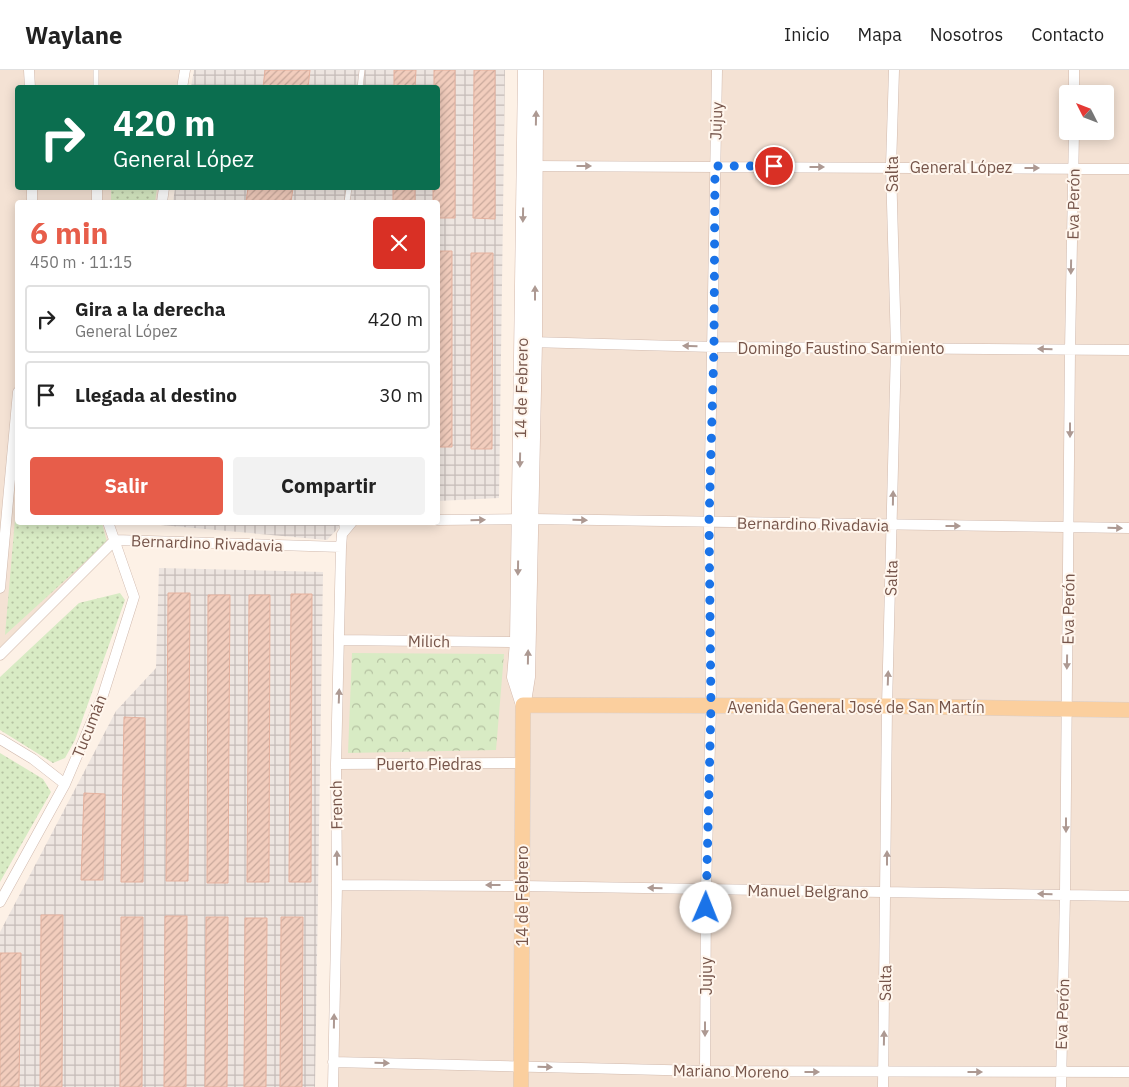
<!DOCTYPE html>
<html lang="es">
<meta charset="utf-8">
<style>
body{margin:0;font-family:"IBM Plex Sans",sans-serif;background:#f2f2f2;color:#222;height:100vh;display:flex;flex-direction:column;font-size:19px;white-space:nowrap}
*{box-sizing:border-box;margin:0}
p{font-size:16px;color:#767676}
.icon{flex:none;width:28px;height:28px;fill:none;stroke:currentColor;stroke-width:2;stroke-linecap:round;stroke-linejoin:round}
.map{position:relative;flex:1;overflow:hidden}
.panel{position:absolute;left:15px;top:130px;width:425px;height:325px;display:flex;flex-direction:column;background:#fff;border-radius:5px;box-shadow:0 2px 12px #0003}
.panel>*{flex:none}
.hud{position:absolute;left:15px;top:15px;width:425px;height:105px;border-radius:5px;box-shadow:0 2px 12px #0003;background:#0b6e4f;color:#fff;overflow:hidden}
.needle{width:32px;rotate:312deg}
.tools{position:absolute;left:1059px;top:15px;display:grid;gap:10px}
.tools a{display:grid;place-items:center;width:55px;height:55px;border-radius:5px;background:#fff;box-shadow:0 2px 12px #0003;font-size:25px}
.pin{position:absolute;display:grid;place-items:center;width:42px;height:42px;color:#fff;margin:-21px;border:2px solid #fff;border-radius:50%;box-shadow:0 1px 5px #0007}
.me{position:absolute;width:55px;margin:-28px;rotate:1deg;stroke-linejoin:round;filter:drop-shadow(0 0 4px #0008)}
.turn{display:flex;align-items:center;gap:18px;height:105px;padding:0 15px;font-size:22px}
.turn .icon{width:65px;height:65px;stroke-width:2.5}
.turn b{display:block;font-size:35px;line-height:42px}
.round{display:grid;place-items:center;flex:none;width:52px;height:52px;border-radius:5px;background:#f2f2f2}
.head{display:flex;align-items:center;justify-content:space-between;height:85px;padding:0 15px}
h1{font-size:30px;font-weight:700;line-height:38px;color:#e75d4a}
.action{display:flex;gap:10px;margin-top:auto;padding:10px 15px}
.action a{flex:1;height:58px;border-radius:5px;background:#e75d4a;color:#fff;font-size:20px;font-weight:700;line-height:58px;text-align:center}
.action a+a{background:#f2f2f2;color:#222}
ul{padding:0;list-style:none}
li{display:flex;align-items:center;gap:15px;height:68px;margin:0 10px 8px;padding:0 5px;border:2px solid #e0e0e0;border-radius:5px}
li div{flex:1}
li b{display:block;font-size:19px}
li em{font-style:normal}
header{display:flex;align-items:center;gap:30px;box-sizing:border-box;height:70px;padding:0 25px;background:#fff;border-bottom:1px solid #e0e0e0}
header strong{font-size:24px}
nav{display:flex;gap:28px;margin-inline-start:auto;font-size:18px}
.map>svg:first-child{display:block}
</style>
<header>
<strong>Waylane</strong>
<nav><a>Inicio</a><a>Mapa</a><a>Nosotros</a><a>Contacto</a></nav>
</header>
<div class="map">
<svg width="1129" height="1017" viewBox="0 0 1129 1017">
<defs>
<pattern id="industrial-grid" width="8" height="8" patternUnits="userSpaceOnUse" patternTransform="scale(1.25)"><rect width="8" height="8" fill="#ede5e0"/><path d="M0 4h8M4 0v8" fill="none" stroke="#c5bcb8"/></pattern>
<pattern id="grass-dots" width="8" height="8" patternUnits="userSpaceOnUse" patternTransform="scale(1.25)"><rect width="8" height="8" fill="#d8ebc4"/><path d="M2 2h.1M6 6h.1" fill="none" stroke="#b4c1a1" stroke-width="1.8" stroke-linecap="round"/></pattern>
<pattern id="park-crowns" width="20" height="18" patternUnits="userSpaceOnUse" patternTransform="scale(1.25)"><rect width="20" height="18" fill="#d8ebc4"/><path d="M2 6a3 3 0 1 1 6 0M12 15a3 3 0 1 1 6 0" fill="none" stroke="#b4c1a1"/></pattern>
<pattern id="building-hatch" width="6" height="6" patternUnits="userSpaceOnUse" patternTransform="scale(1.25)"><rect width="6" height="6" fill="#f2cdbd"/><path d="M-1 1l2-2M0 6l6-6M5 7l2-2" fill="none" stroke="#c9a99c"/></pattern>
</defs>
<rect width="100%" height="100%" fill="#fdf1e6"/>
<path fill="#f4e2d4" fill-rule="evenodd" d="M0 0H185L182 17 18 18V118H164L162 132H18V452L108 453 115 470 0 585Z
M536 0H1129V1017H333L341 477 352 453 531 449ZM1068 24H1105V61H1068Z"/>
<path fill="url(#industrial-grid)" d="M194 0H505L499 428 438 431V132H173L175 118H438V18L191 17Z
M138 453H343L327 470Z
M159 498 323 502 315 1017H0V862L116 641 156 598Z"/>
<path fill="url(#grass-dots)" d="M111 118H157L155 132H111Z
M17 426 18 452 102 453 107 472 5 565Z
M120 523 125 530 75 670 65 688 53 693 0 660V607L79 533Z
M0 683 43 709 51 722 0 812Z"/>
<path fill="url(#park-crowns)" d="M352 583 504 584 496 680 348 683Z"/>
<path fill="url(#building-hatch)" stroke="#e5b19e" d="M265 0H310L308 18H263Z
M394 0H416L415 18H394Z
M434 0H455V148H438V132H433V118H438V18H434Z
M474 0H495V149L473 148Z
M248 118H293L291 132H246Z
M393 118H415V132H393Z
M438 181H452V377H438Z
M471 183H493L492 379H471Z
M168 523H190L188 811H166Z
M291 524H312L311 812H289Z
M208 525H230L228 813H207Z
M249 525H270L269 812H247Z
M124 647 145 648 143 812H121Z
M84 723 105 724 103 810H81Z
M41 845H63L62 1017H40Z
M165 846H187L186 1017H164Z
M121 847H143L142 1017H120Z
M206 847H228L227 1017H205Z
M281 847H303L302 1017H280Z
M245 848H267L266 1017H244Z
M0 883H21L19 1017H0Z"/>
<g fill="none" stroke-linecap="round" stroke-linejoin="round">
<defs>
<path id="service" d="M96 0V18
M360 18 362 0
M347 132 349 118
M342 463V452"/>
<path id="minor" d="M29 0 30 18
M182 18 185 0
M1074 24V0
M530 96 1129 99
M32 118V132
M97 118V132
M162 132 164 118
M530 272 714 277 1129 280
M438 450 532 449 1129 458
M0 518 18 322
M341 570 517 572
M0 585 115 470 341 477
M0 669 33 689 65 714
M336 694 522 693
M337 815 522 816 1129 826
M0 832 65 714 103 625 134 527 108 452
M333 992 705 1001 1129 1002
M705 1001 706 820 711 636 709 452 717 0
M333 1017 337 815 336 694 341 477 342 464 352 452
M883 1017 887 636 896 277 891 97 894 0
M1061 1017 1065 824 1070 280 1074 61"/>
<path id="secondary" d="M524 632 528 607 535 272 536 0
M523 635 514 607 517 572 525 0"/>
<path id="primary" d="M521 1017 523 635 887 636 1129 640"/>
</defs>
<use href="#service" stroke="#d1baae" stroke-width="6"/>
<use href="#minor" stroke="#d1baae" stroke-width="11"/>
<use href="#secondary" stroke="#d4b9ac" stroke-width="15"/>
<use href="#primary" stroke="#d9cfcc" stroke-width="16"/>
<use href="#service" stroke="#fff" stroke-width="5"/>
<use href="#minor" stroke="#fff" stroke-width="10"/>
<use href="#secondary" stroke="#fff" stroke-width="14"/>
<use href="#primary" stroke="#fbcf9e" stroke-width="15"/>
</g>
<defs><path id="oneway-solid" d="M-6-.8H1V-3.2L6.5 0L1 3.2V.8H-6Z" transform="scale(1.25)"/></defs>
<g fill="#ad9992">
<use href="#oneway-solid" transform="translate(536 48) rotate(-89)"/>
<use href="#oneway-solid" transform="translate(584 96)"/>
<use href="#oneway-solid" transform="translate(817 97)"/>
<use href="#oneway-solid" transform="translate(1032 98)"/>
<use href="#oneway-solid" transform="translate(523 145) rotate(91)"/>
<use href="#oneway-solid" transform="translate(1071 197) rotate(91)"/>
<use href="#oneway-solid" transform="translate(535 223) rotate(-90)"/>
<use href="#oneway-solid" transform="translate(690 276) rotate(-178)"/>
<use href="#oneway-solid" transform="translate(1045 279) rotate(-179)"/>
<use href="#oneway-solid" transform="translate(1070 360) rotate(90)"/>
<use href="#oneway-solid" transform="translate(520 390) rotate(91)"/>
<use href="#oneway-solid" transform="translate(893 428) rotate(-89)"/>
<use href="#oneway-solid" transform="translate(478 450) rotate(-1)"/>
<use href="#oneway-solid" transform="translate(580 450) rotate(1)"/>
<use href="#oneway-solid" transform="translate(953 456)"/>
<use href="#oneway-solid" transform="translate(1115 458) rotate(1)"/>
<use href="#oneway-solid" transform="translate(518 498) rotate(91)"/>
<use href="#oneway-solid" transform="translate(528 587) rotate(-89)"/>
<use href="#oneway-solid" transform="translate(1067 592) rotate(91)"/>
<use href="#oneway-solid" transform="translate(888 608) rotate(-88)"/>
<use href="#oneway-solid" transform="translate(339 626) rotate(-88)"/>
<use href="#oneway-solid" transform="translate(1066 755) rotate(90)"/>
<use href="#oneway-solid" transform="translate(337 788) rotate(-91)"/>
<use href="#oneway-solid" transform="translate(887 788) rotate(-90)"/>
<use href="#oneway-solid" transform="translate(493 815) rotate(-180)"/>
<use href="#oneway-solid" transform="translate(655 818) rotate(-179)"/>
<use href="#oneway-solid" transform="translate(1045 824) rotate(-179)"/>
<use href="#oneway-solid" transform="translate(334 951) rotate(-89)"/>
<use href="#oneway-solid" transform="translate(705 959) rotate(90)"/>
<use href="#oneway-solid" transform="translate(884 968) rotate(-89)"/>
<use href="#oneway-solid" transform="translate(382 993) rotate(1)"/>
<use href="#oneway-solid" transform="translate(545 997) rotate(2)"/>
<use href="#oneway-solid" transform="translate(812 1002)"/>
<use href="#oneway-solid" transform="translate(975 1002)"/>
</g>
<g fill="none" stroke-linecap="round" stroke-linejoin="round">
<path stroke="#1a73e8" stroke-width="9" stroke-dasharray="0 16.2" d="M706 838 711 636 709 452 714 277 715 96H774"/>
</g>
<g text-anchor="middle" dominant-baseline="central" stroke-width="4" stroke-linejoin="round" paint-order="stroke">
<g font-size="16" fill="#76554a" stroke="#fff6ed">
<text transform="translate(716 51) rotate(-88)">Jujuy</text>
<text x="961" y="97">General López</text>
<text transform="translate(892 104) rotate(-90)">Salta</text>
<text transform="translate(1073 134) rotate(-89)">Eva Perón</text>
<text x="841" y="278">Domingo Faustino Sarmiento</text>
<text transform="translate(521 318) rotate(-89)">14 de Febrero</text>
<text transform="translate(813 454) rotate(1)">Bernardino Rivadavia</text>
<text transform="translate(207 473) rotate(2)">Bernardino Rivadavia</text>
<text transform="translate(891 508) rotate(-88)">Salta</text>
<text transform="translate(1068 539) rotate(-89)">Eva Perón</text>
<text transform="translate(429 571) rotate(1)">Milich</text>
<text x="856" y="637">Avenida General José de San Martín</text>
<text transform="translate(89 656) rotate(-68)">Tucumán</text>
<text x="429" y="694">Puerto Piedras</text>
<text transform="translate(336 735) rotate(-91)">French</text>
<text transform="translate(808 821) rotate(1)">Manuel Belgrano</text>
<text transform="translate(522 826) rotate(-90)">14 de Febrero</text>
<text transform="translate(706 906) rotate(-90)">Jujuy</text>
<text transform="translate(885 913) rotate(-89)">Salta</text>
<text transform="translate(1062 944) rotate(-88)">Eva Perón</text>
<text transform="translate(731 1001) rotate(1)">Mariano Moreno</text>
</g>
</g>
</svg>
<div class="tools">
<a><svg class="needle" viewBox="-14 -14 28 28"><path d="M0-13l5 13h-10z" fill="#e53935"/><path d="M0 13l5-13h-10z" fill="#767676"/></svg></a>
</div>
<div class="pin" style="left:774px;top:96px;background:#d93025"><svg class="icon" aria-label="arrive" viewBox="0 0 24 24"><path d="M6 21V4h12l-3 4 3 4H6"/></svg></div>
<svg class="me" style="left:706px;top:838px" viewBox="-20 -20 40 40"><circle r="19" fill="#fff"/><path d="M0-13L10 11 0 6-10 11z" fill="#1a73e8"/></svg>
<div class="hud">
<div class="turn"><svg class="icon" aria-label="right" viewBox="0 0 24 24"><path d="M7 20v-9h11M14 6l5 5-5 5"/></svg><div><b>420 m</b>General López</div></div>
</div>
<section class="panel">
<div class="head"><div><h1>6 min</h1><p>450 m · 11:15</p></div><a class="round" style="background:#d93025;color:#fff"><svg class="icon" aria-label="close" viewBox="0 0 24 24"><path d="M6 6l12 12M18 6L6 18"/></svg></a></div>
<ul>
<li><svg class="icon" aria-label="right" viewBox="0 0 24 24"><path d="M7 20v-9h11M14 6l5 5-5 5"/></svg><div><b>Gira a la derecha</b><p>General López</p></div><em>420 m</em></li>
<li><svg class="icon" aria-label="arrive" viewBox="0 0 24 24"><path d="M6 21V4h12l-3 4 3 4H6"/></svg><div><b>Llegada al destino</b></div><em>30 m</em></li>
</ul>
<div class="action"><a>Salir</a><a>Compartir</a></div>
</section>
</div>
